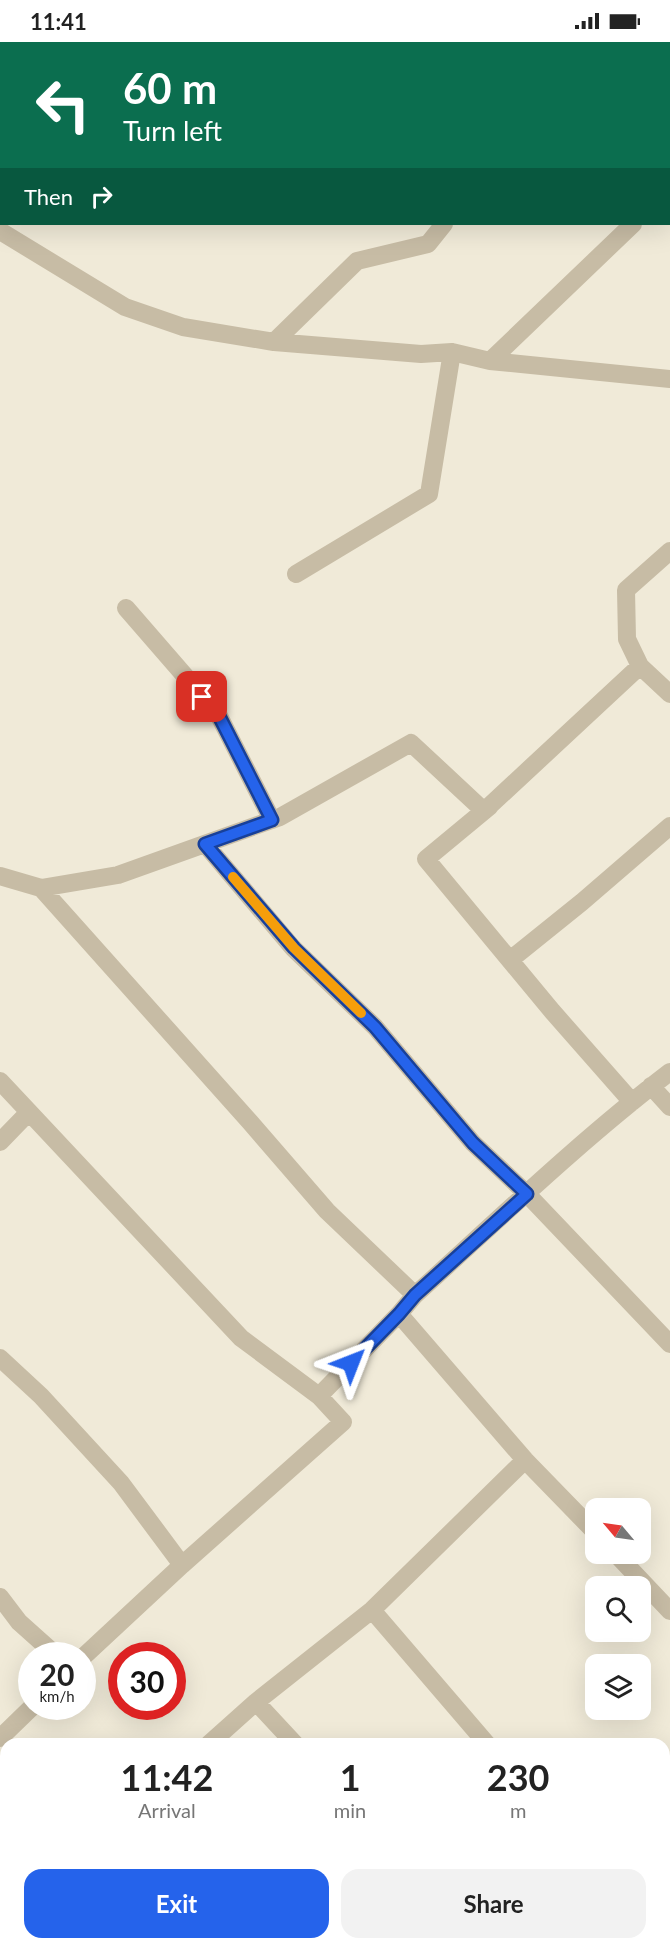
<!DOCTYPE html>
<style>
body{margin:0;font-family:Lato,sans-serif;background:#f2f2f2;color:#222;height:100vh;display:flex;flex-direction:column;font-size:22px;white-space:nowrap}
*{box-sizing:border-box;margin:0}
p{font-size:20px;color:#767676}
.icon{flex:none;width:33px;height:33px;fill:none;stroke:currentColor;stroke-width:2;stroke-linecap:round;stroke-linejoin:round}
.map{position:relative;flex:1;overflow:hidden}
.details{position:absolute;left:0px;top:1696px;width:670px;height:212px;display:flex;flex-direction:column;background:#fff;border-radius:18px 18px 0 0;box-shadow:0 6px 24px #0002}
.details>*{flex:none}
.guide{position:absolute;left:0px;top:0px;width:670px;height:183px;box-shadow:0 6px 24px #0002;background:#0b6e4f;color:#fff;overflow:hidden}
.needle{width:39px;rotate:299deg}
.fabs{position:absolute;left:585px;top:1456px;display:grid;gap:12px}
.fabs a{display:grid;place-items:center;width:66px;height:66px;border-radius:12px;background:#fff;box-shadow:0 6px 24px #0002;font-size:30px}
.speed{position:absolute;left:18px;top:1600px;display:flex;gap:12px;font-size:30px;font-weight:700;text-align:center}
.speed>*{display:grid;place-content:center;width:78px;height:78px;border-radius:50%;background:#fff;box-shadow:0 6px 24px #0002;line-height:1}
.speed small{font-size:15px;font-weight:400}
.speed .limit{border:9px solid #d22;background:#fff;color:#111}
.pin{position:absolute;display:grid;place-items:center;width:51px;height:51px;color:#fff;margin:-26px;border-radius:12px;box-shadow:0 3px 9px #0006}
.me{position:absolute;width:66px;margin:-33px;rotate:45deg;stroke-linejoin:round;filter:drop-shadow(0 0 4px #0008)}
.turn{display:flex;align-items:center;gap:21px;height:126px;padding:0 24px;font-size:27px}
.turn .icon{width:78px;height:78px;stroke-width:2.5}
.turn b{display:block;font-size:42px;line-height:51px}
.then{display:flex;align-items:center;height:57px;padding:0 24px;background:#0003;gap:12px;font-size:22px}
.eta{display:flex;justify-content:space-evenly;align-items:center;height:102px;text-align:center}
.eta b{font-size:36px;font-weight:700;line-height:42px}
.cta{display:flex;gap:12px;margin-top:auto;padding:12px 24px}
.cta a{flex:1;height:69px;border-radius:18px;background:#2563eb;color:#fff;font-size:24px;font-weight:700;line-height:69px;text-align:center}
.cta a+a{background:#f2f2f2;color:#222}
.status{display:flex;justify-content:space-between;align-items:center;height:42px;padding:0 30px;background:#fff;direction:ltr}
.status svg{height:16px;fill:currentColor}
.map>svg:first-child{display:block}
</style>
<div class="status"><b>11:41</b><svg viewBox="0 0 49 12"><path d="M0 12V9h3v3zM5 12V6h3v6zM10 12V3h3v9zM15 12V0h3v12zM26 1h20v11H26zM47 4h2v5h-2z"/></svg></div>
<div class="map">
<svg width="670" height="1907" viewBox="0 0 670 1907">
<rect width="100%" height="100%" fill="#f0ead8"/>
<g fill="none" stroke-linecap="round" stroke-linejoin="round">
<path stroke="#c7bca5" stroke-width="18" d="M592 2 593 0
M669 147 670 146
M0 189 125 265 183 285 274 300 421 312 452 310 490 319 670 337
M274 300 357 219 428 202 444 182
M490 319 633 182
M296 532 429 452 452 310
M126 566 218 672 272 778
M640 624 670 652
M490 764 426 817 552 969 632 1060
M205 802 293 906 375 985 473 1101 527 1152 670 1302
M0 834 41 846 118 833 280 775 411 701 484 769 640 624 627 597 626 548 670 509
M41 846 250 1080 327 1169 415 1253
M510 918 582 860 670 784
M0 1039 241 1296 319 1354
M651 1044 670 1065
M0 1100 29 1070
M399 1272 525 1418 596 1491
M0 1316 41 1354 121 1441 182 1523
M616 1512 670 1569
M0 1555 19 1580 57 1614
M372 1568 487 1702
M82 1616 182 1523 343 1380 319 1354 399 1272 415 1253C498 1178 581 1098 670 1030
M256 1660 295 1702
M0 1696 32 1665
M209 1702 256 1660 372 1568 525 1418
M664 1734 670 1731
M664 1888 670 1892
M268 1902 273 1907
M478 1902 483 1907
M0 1905 6 1899"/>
</g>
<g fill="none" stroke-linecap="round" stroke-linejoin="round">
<defs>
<path id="route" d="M202 655 218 672 272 778 205 802 294 906 375 985 473 1101 527 1152 415 1253 399 1272 351 1321"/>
</defs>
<use href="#route" stroke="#184099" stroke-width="15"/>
<use href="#route" stroke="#2563eb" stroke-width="10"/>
<path stroke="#f59e0b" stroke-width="10" d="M233 835 294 906 361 971"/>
</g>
</svg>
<div class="fabs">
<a><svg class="needle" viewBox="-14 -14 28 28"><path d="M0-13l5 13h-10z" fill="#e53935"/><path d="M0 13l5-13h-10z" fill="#767676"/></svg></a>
<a><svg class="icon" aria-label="search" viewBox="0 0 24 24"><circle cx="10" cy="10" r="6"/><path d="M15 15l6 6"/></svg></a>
<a><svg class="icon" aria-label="layers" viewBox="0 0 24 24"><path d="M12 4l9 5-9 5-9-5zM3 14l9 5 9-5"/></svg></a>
</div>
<div class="speed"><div>20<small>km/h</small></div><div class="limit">30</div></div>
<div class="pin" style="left:202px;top:655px;background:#d93025"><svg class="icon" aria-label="arrive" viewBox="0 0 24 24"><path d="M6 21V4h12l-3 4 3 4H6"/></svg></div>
<svg class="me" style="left:351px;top:1321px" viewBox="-20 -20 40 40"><path d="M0-17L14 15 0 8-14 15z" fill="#2563eb" stroke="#fff" stroke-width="4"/></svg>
<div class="guide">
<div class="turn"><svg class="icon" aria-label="left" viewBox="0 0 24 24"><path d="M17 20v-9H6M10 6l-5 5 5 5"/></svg><div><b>60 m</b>Turn left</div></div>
<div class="then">Then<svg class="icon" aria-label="right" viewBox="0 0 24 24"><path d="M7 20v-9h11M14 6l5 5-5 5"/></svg></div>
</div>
<section class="details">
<div class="eta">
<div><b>11:42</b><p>Arrival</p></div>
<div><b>1</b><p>min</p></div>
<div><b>230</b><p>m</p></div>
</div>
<div class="cta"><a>Exit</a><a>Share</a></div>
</section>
</div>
